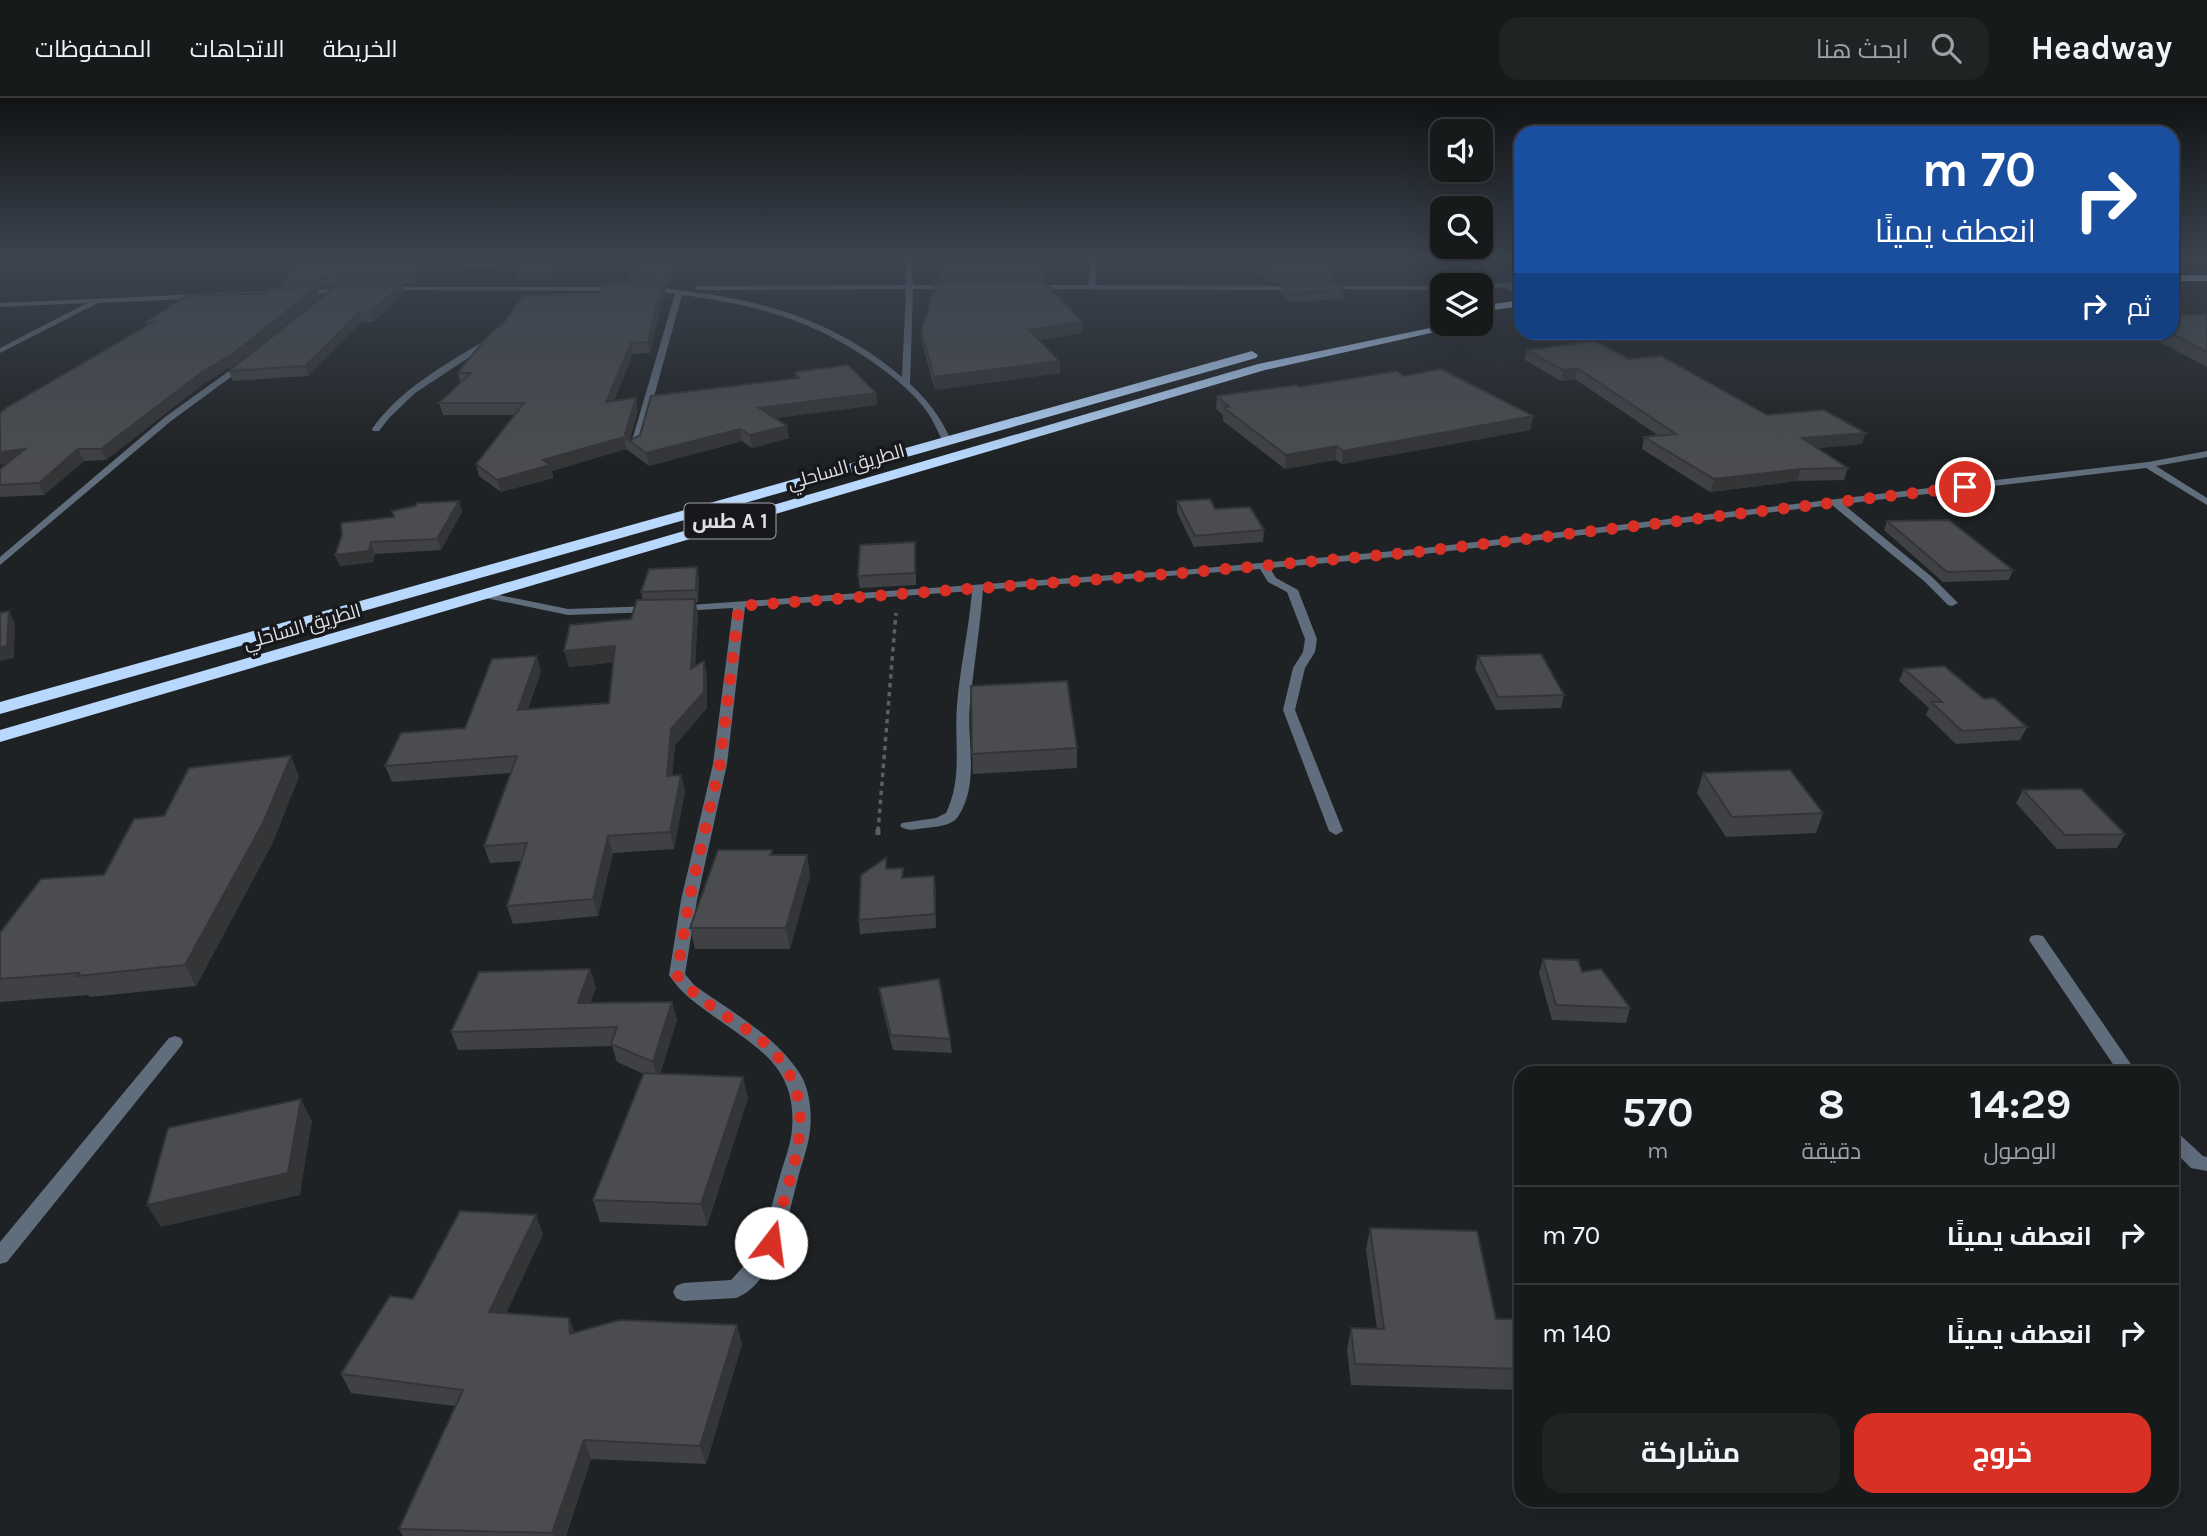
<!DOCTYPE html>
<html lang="ar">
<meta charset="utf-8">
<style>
body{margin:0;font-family:Karla,Cairo,sans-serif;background:#202324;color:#f1f3f6;direction:rtl;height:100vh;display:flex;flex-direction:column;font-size:26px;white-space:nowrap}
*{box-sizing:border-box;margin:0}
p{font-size:23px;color:#9ea1a3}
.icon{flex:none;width:38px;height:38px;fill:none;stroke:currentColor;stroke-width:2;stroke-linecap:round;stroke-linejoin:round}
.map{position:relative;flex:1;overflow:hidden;direction:ltr}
.side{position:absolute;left:1514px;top:968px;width:665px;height:441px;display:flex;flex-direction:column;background:#171a1b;border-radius:21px;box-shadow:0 7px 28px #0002,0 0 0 2px #36383a;direction:rtl}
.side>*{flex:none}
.hud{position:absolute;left:1514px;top:28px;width:665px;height:214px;border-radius:21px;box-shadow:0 7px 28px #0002,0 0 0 2px #36383a;direction:rtl;background:#1a4fa0;color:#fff;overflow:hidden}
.fabs{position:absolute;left:1430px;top:21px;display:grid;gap:14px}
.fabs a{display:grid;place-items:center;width:63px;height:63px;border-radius:14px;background:#171a1b;box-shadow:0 7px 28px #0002,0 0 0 2px #36383a;font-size:35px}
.pin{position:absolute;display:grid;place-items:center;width:60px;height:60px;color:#fff;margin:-30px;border:4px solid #fff;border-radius:50%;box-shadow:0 2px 7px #0007}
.me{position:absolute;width:77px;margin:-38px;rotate:15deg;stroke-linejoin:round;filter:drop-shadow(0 0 5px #0008)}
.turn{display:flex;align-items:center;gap:24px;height:147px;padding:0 28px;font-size:32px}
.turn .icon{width:91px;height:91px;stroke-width:2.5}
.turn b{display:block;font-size:49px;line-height:60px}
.then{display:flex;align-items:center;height:66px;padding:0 28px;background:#0003;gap:14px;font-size:26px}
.eta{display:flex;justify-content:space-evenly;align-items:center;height:119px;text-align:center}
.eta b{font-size:42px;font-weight:700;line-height:49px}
.action{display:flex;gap:14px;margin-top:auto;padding:14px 28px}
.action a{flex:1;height:80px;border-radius:21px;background:#d93025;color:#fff;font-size:28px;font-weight:700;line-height:80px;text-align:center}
.action a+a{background:#202324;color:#f1f3f6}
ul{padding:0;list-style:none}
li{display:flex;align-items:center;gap:21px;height:98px;padding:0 28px;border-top:2px solid #36383a}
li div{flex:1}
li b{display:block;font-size:26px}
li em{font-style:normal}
header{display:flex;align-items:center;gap:42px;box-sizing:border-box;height:98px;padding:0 35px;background:#171a1b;border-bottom:2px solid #36383a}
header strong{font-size:33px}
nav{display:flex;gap:38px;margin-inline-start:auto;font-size:24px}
.search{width:490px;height:63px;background:#202324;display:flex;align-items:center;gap:18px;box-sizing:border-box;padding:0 24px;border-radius:21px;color:#9ea1a3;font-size:26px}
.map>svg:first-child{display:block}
</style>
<header>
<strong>Headway</strong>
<div class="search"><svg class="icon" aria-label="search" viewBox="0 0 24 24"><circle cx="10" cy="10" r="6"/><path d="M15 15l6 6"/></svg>ابحث هنا</div>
<nav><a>الخريطة</a><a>الاتجاهات</a><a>المحفوظات</a></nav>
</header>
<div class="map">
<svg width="2207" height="1438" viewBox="0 0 2207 1438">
<rect width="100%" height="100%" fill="#1f2224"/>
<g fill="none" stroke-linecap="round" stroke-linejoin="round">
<path stroke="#5c5e60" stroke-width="3.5" stroke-dasharray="4.5 4.5" stroke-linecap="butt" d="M878 733 896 515"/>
<path stroke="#5c5e60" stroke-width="5" stroke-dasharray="6 6" stroke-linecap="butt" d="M878 737V731"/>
<path fill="#606d7c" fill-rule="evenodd" d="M905 161H911L913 187H954L958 189 954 191H913L910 286C928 302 941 320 951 342L949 344H943C938 334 934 324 928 315 915 296 896 281 877 267 815 222 757 207 682 197L640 349 632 351 630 349 675 196 649 193 647 190C664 189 683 193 700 195 779 206 841 228 902 279L906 191 698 192 694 190 698 188 906 187Z
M1091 161H1097L1095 187 1301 188 1305 190 1301 192 1030 191 1026 189 1030 187H1088Z
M1521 183V187L1513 188 1521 195V201L1506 189 1480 191 1479 187Z
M1324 188H1442V192L1322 191Z
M386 189H618L622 191 618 193 384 192Z
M350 191 348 194 302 196 298 194 302 192Z
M268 193 271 197 98 205 0 255V250L87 205 0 209V205Z
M487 241 494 243 415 295 389 320 379 333H373L372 331C401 290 445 267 487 241Z
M243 263 250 265 171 323 0 467V459L165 319Z
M2207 353V359L2156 368 2207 400V407L2146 370 1843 406 1932 479 1958 505 1952 508 1948 507 1924 483 1832 407 1416 457 1270 470 1276 480 1298 492 1317 541 1315 554 1305 570 1295 612 1343 733 1336 737 1329 733 1283 612 1293 570 1303 554 1305 541 1287 494 1268 484 1260 471 983 492C980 530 974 567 970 605 966 642 980 683 959 717 953 728 936 729 925 730 916 731 907 734 900 728L902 725 936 720 946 715C963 680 954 645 957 607 960 569 969 531 972 493L745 509 727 666 697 802 685 876 694 887C730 913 775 937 800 976 810 991 812 1016 810 1033 808 1049 802 1065 798 1080 789 1115 775 1186 736 1200L683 1203 676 1200 673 1194 676 1188 683 1185 731 1182C765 1147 767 1123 780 1078 784 1063 791 1047 792 1031 797 968 757 950 712 917 695 905 680 894 669 877L681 802 713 666 733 510 680 513 674 510 676 508 1183 472 1416 451 2148 364Z
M480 493 568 511 653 508 659 511 653 514 568 517 476 498V494Z
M2037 837 2043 838 2137 975H2119L2029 842 2031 838Z
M175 938 181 940 183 944 181 948 7 1164 0 1166V1144L169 940Z
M2172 1033 2178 1035 2203 1058 2207 1059V1073L2191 1070 2172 1051Z"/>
<path fill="#b8d8fe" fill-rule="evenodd" d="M2172 177H2207V183H2172Z
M1521 202V208L1480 214V208Z
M1449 226H1471L1265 272 0 644V632L1258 266Z
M1252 253 1258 257 1256 260 0 616V604Z"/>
</g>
<path fill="#404144" d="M305 161H506L496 171 426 173 415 185 284 191 282 182Z
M527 161H567L552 181 518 182 516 174Z
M641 161H678L669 189H665L667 199 662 204 650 255 633 256 614 303 638 312 630 341 631 342 796 281 795 274 876 295 877 307 775 320 789 340 752 350 742 343 649 368 626 351 552 373 553 380 501 394 479 378 476 366 515 317H443L439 305 460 285 458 275 600 195 630 186 628 178Z
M1050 161 1044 184 1083 235 1039 242 1059 263 1060 275 935 292 922 245 921 233 940 184V177Z
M1253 161H1327L1334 173 1333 185H1270L1254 171Z
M403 186 405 195 373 224H362L308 278 233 283 229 273Z
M1281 186 1343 192V201L1291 204 1281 195Z
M317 189 320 199 237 265 206 284 106 362 84 363 44 397 0 399V371L147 227 146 224 266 195Z
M2207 216V269L2141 234H2172Z
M1527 252 1629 261 1767 317 1862 346 1817 350 1848 370 1844 382 1797 383 1710 394 1642 351 1644 339 1659 338 1575 281 1561 283 1525 262Z
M1404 278 1533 318 1530 332 1342 366 1336 362 1285 371 1223 323V317L1216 311 1217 298Z
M459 403 462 414 441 452 375 456 373 464 340 468 335 457 394 419Z
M1177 403 1215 411 1264 432 1263 444 1194 449 1177 414Z
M1887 423 2013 472 2009 482 1943 484 1884 432Z
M916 456V487L860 490 858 478Z
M697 469 699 481 698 504H695L698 516 695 569 704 563 707 579V610L675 647 672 677H681L685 693 674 751 613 755 598 818 513 826 507 808 522 763 490 765 484 748 511 675 392 684 385 668 465 630 541 573 528 611 609 605 613 564 569 569 631 521 643 502 641 494Z
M1478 558 1564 597 1561 610 1496 612 1475 571Z
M1904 571 2027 629 2020 642 1956 646 1926 617 1929 610 1899 583Z
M1077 650V670L973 676 972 656Z
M1703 675 1823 715 1816 735 1726 739 1697 695Z
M299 678 272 746 196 888 90 899 88 897 0 904V835L104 777 164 718Z
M2023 692 2125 736 2117 750 2057 751 2016 705Z
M772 752V757H807L810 778 790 851H695L690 830Z
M888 771 904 780 936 792V830L860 836 859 822Z
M1543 861 1582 874 1630 910 1626 925 1552 922 1539 875Z
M596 889 590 905 672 904 677 922 660 976 748 1000 707 1128 600 1124 593 1102 644 976 617 964 612 948 458 952 451 934Z
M879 890 950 941 952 955 893 952 881 905Z
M1370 1130 1496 1221H1521V1280L1517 1292 1351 1287 1347 1252 1351 1230 1377 1231 1366 1152Z
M543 1136 506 1215 575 1234 742 1246 706 1366 591 1361 566 1438H403L399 1431 455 1308 351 1295 341 1276 413 1201Z"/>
<path fill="#343537" d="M496 161H506L496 171 494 163Z
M559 161H567L552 181 551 173Z
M674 161H678L669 189 668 181Z
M1047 161H1050L1043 185V177Z
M424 165 426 173 415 185 412 177Z
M403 186 405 195 373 224 370 214Z
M665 188 667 199 662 204 650 255 648 244 660 194Z
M317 189 320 199 237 265 206 284 106 362 101 351 202 274Z
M359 215 362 224 308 278 305 268Z
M1082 223 1083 235 1029 244V232Z
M631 245 633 256 608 316 606 304Z
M1059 263 1060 275 935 292 934 279Z
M1577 270 1575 281 1561 283 1563 272Z
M876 295 877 307 761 322 759 310Z
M636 300 638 312 629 343 625 336Z
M1533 318 1530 332 1342 366 1343 353Z
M787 328 789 340 752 350 750 337Z
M740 331 742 343 649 368 646 355Z
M1866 335 1862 346 1798 352 1802 340Z
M624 339 626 351 552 373 553 380 501 394 497 382 543 362Z
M1337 348 1336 362 1285 371 1286 357Z
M25 351 31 362 0 367V354Z
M78 351 84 363 44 397 39 385Z
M1801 371 1797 383 1710 394 1714 381Z
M459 403 462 414 441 452 437 441Z
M371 444 375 456 373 464 340 468 335 457Z
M697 469 699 481 698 504 696 492Z
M695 501 698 516 694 587 691 571Z
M9 513 15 526 14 560 0 563V549Z
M615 548 618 564 569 569 564 553Z
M537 558 541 573 522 628 518 612Z
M704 563 707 579V610L675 647 671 694 667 678 671 631Z
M291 658 299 678 272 746 196 888 185 867Z
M681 677 685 693 674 751 670 734Z
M608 738 613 755 598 818 593 801Z
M807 757 810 778 790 851 786 830Z
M934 778 936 792V830L935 816Z
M590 871 596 889 584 923 578 905Z
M672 904 677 922 658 982 653 964Z
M743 979 748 1000 707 1128 701 1106Z
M301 1001 312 1023 300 1097 161 1129 147 1107Z
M536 1117 543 1136 498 1233 489 1214Z
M569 1220 576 1238 570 1236Z
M737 1227 742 1246 706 1366 700 1348Z
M584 1342 591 1361 566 1438H554L552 1435Z"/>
<path fill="#4a4c4f" stroke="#343537" stroke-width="2" d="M305 161H496L494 163 424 165 412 177 282 182Z
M527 161H559L551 173 516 174Z
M641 161H674L668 181 628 178Z
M948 161H1047L1043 177H940L942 169H947Z
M1258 161H1327L1334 173H1271Z
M937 184H1044L1082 223 1029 232 1059 263 934 279 921 233Z
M621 185 665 188 660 194 648 244 631 245 606 304 636 300 625 336 631 342 640 337 651 298 799 280 795 274 848 267 876 295 759 310 787 328 750 337 740 331 646 355 624 339 543 362 550 367 497 382 476 366 524 305H439L471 275H458L486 240 505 223 523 198 600 195 603 187Z
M403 186 370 214 359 215 305 268 229 273 335 189Z
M1281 186H1339L1343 192 1292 195Z
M317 189 234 255 202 274 101 351H78L39 385 0 387V371L25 351 0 354V315L6 310 153 224H146L186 198 266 195 270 191Z
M2207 216V254L2169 234H2172V217Z
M1595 243 1629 261 1661 258 1767 317 1824 312 1866 335 1802 340 1848 370 1801 371 1714 381 1644 339 1676 336 1577 270 1563 272 1527 252Z
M1441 271 1533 318 1343 353 1337 348 1286 357 1224 310 1229 309 1217 298 1296 287 1299 289 1397 273 1404 278Z
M1210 401 1215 411 1250 409 1264 432 1195 438 1177 403Z
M459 403 437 441 371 444 369 453 335 457 342 437 341 425 394 419 392 413 415 408 417 405Z
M1949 422 2013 472 1947 474 1887 423Z
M915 444V475L858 478 860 447Z
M697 469 696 492 641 494 649 471Z
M695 501 691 571 704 563V594L671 631 667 678 681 677 670 734 608 738 593 801 507 808 527 745 484 748 517 658 385 668 401 635 465 630 492 561 537 558 518 612 609 605 615 548 564 553 570 527 631 521 637 502Z
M9 513 7 548 0 549V515Z
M1541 556 1564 597 1498 599 1478 558Z
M1944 568 1984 601 1994 600 2027 629 1962 633 1931 604H1942L1904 571Z
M1067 583 1077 650 972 656 971 588Z
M291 658 263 725 185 867 77 878 79 875 0 881V835L41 781 104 777 134 721 164 718 189 670Z
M1790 672 1823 715 1732 719 1703 675Z
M2081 691 2125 736 2065 737 2023 692Z
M718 752H772L770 757H807L786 830H690Z
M886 760V771L903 770 902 780 934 778 935 816 859 822 861 777Z
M1543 861 1578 862 1582 874 1601 871 1630 910 1556 907Z
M590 871 578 905 672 904 653 964 611 946 617 929 451 934 479 874Z
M939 881 950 941 891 937 879 890Z
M644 975 743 979 701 1106 593 1102Z
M301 1001 288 1075 147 1107 168 1030Z
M460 1113 536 1117 489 1214 569 1220 570 1236 620 1222 737 1227 700 1348 584 1342 552 1435 399 1431 463 1292 341 1276 390 1198 413 1201Z
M1370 1130 1477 1133 1496 1221H1521V1271L1355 1266 1351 1230 1384 1231Z"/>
<linearGradient id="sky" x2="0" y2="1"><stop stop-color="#111314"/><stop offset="0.44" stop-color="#3c4450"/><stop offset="1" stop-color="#3c4450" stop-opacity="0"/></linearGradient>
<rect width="2207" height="362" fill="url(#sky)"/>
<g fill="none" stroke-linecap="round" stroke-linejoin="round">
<path stroke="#d93025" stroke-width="12" stroke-dasharray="0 21.6" d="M771 1145C793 1065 833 991 749 933 724 916 696 901 677 877L689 802 720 666 739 508 1182 475 1416 454 1965 389"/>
</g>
<g text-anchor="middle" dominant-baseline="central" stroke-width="7" stroke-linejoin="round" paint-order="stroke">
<g font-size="19" fill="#dedfe1" stroke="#16181b">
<text transform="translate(846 369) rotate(-16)">الطريق الساحلي</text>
<text transform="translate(302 529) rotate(-16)">الطريق الساحلي</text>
</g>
<rect fill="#16181b" stroke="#a2a3a6" stroke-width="2" x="684.5" y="405.5" width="91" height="35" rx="5"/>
<g font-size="21" font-weight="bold" fill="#dedfe1">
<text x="730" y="423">طس A 1</text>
</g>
</g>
</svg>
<div class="fabs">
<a><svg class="icon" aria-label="sound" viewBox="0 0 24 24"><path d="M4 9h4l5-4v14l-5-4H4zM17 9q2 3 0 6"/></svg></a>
<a><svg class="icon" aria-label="search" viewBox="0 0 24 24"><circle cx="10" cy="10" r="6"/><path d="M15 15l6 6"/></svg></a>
<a><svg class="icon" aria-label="layers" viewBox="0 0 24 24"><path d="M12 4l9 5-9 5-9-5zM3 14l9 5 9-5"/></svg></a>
</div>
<div class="pin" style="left:1965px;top:389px;background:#d93025"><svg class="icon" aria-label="arrive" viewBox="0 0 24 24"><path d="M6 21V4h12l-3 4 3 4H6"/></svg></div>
<svg class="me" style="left:771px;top:1145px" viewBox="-20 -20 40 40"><circle r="19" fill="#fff"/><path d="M0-13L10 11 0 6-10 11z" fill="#d93025"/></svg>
<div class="hud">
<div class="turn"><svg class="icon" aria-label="right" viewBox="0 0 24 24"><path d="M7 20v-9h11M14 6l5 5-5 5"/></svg><div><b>70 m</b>انعطف يمينًا</div></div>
<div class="then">ثم<svg class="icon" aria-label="right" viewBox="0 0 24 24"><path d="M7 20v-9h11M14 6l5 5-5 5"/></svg></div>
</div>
<section class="side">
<div class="eta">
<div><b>14:29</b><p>الوصول</p></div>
<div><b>8</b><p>دقيقة</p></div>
<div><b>570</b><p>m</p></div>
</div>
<ul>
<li><svg class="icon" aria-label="right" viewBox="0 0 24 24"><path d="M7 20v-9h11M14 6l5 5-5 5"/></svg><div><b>انعطف يمينًا</b></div><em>70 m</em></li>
<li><svg class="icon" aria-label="right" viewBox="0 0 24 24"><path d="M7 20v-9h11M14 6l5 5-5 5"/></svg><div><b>انعطف يمينًا</b></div><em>140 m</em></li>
</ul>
<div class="action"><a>خروج</a><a>مشاركة</a></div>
</section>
</div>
